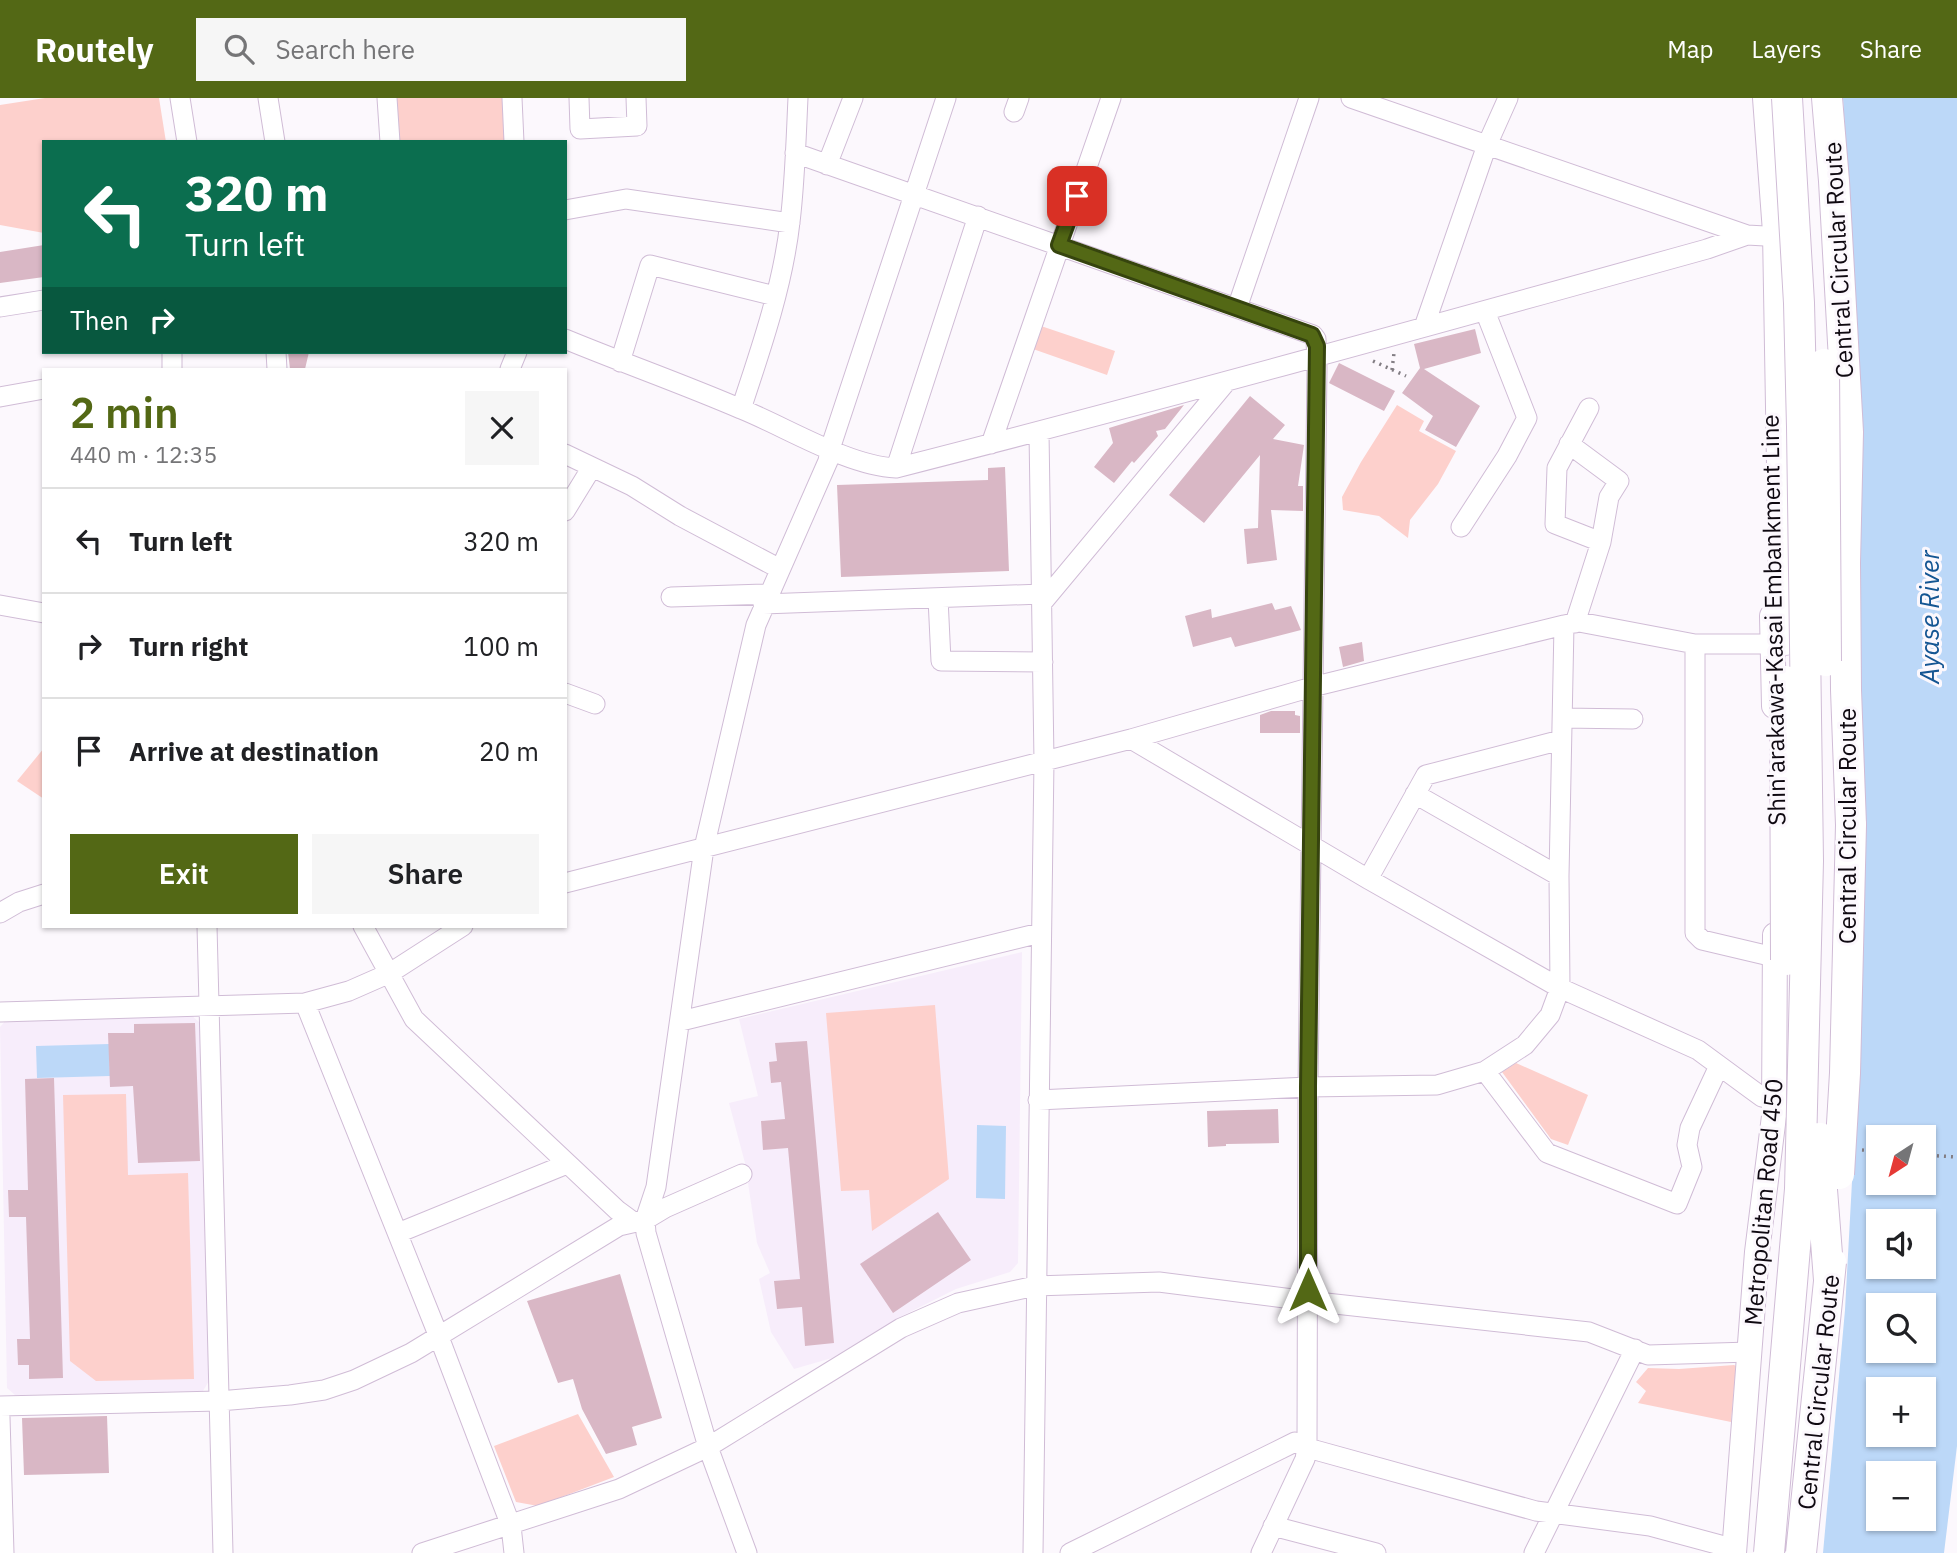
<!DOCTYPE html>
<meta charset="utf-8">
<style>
body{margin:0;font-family:"IBM Plex Sans",sans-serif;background:#f6f6f6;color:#202124;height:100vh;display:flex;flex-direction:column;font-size:26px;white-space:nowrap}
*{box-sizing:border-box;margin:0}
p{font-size:23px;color:#757577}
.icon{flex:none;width:38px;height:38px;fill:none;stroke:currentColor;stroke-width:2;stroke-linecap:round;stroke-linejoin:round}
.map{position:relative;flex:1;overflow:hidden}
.panel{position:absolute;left:42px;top:270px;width:525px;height:560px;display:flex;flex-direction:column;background:#fff;border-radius:0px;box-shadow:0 2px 5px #0004}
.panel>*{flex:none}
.banner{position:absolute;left:42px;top:42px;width:525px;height:214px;border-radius:0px;box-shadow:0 2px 5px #0004;background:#0b6e4f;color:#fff;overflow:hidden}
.needle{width:46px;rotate:216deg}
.controls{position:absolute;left:1866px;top:1027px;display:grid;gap:14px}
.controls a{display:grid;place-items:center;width:70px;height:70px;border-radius:0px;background:#fff;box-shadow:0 2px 5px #0004;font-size:35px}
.pin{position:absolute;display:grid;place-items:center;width:60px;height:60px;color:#fff;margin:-30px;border-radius:14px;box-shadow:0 4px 10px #0006}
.me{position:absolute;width:77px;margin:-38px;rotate:0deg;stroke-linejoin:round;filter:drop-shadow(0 0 5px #0008)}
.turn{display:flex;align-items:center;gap:24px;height:147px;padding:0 28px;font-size:32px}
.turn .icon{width:91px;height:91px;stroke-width:2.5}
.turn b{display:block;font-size:49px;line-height:60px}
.then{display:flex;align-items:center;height:66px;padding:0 28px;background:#0003;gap:14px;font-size:26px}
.round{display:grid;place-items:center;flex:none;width:74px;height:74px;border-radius:0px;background:#f6f6f6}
.headline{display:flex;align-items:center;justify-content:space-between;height:119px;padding:0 28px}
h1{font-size:42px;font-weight:600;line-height:52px;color:#536815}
.cta{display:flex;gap:14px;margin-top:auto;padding:14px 28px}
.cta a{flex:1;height:80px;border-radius:0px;background:#536815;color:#fff;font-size:28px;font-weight:600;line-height:80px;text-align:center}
.cta a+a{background:#f6f6f6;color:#202124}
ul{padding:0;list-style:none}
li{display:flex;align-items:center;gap:21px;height:105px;padding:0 28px;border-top:2px solid #e0e0e0}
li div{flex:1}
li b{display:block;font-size:26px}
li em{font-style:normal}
header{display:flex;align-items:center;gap:42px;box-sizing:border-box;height:98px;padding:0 35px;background:#536815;color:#fff}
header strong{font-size:33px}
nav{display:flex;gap:38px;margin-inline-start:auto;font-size:24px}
.search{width:490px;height:63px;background:#f6f6f6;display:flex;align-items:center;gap:18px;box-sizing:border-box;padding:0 24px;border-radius:0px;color:#757577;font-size:26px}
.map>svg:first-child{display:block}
</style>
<header>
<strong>Routely</strong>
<div class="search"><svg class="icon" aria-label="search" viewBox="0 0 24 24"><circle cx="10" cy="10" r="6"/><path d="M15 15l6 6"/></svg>Search here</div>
<nav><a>Map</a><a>Layers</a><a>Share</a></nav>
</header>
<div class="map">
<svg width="1957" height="1455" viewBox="0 0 1957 1455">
<rect width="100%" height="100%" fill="#fcf8fd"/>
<path fill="#f7edfb" d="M1022 854 1018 1165 1010 1174 956 1191 898 1220 832 1260 794 1271 771 1234 759 1181 770 1175 757 1145 745 1065 729 1005 758 998 739 921Z
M190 916 200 925 209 1283 203 1293 15 1297 7 1290 0 929 7 921Z"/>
<path fill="#fdd0cc" d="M45 0H159L166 44H44V135L0 127V7Z
M395 0H504L508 44H398Z
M1041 228 1115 253 1107 277 1033 251Z
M1397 307 1424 323 1419 333 1456 353 1438 386 1410 422 1408 440 1379 418 1343 412 1342 399 1361 364Z
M44 650V701L17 683Z
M935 907 949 1081 872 1133 869 1092 841 1093 826 915Z
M1516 965 1588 997 1568 1047 1551 1041 1502 974Z
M126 996 128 1077 188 1075 194 1281 96 1283 70 1263 63 997Z
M1734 1267 1736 1268 1731 1324 1638 1305 1646 1293 1636 1284 1648 1270 1679 1271Z
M578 1316 614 1379 538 1408 516 1404 494 1348Z"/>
<path fill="#bcd8f8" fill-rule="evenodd" d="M1843 0H1957V1348L1944 1455H1823L1845 1212 1860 937 1853 163ZM1878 1040H1923V1085H1878ZM1878 1124H1923V1169H1878ZM1878 1208H1923V1253H1878ZM1878 1292H1923V1337H1878ZM1878 1376H1923V1421H1878Z
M109 946 110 978 37 980 36 948Z
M977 1027 1006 1028 1005 1101 976 1100Z"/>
<path fill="#d9b7c5" d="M44 147V179L0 185V154Z
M1475 231 1481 255 1424 271 1480 308 1456 349 1425 332 1433 318 1402 295 1420 270 1414 246Z
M288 254H309L305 271H290Z
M1339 265 1395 293 1384 313 1329 285Z
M1250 298 1285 327 1273 341 1304 347 1298 388H1303V413L1271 412 1277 462 1247 466 1244 431 1258 430 1260 357 1204 425 1169 397Z
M1184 307 1165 331 1156 333 1158 338 1134 365 1132 363 1114 385 1094 369 1113 345 1109 330Z
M1005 369 1009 473 841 479 837 387 988 382V370Z
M1272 505 1275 512 1291 508 1301 532 1235 549 1231 539 1193 549 1185 518 1211 511 1212 520Z
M1362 544 1364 563 1343 569 1339 549Z
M1271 613H1295V617L1300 618V635H1260V617Z
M195 925 200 1063 138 1065 133 988 110 989 108 935H134V926Z
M807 943 834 1245 805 1248 802 1209 777 1211 774 1183 800 1181 788 1050 763 1052 761 1023 785 1021 781 984 771 985 769 964 777 963 775 945Z
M54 980 63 1280 29 1281V1267H18L17 1241H30L26 1119H9L8 1092H28L25 981Z
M1278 1011 1279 1045 1226 1046V1048L1208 1049 1207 1013Z
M938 1114 971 1162 893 1215 860 1166Z
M620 1176 662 1320 632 1329 637 1347 606 1356 582 1311 573 1281 558 1285 527 1203Z
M107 1318 109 1375 24 1377 22 1320Z"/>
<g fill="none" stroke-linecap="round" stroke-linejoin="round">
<defs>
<path id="minor" d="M180 0 187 44
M268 0 275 44
M387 0 390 44
M512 0 514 44
M579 0 580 31 637 28 636 0
M1351 0 1747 137 1765 138
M1014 14 1019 0
M795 55 1313 237 1316 241 1317 270 1308 989 1307 1349 1305 1361 1261 1455
M827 67 853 0
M565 112 626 101 790 125
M0 209 44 202
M1237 210 1309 0
M1424 229 1487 47 1508 0
M565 241C623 265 683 286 741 311 786 329 848 368 896 370 1167 301 1437 226 1707 151L1747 137
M276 254 277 271
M620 264 650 167 775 198
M172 271V254
M510 271 517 254
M0 299 44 291
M1589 310 1557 370 1555 426 1601 444
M741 311C761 251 783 187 790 124 795 83 796 41 798 0
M991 346 1111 0
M1569 346 1619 383 1609 399 1601 444 1575 525
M565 356 632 388 680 418 780 471
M896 370 978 118
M565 413 592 369
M1461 429 1507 358 1527 320 1485 213
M671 499 768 496
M938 500 941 563 1043 564
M1042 505 1227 283
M763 506 1042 496
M0 507 44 515
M1695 546V835L1702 842 1774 859
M565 595 595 606
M1563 620 1633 621
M1131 641 1368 781 1560 890 1698 952 1751 991 1762 999 1775 1002
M1415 696 1559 778
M1368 781 1426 677 1561 642
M565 785 1131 641 1312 589 1564 527 1579 524 1695 546H1772
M0 815 19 804 44 796
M207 828 223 1455
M363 828 414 921 617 1112 632 1123
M305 905 439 1239 511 1428 514 1455
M0 914 305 905 349 893 390 875 463 828
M681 923 1040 835
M1485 973 1547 1055 1677 1106 1692 1069 1687 1047 1690 1030 1719 968
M1038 1002 1308 989 1437 987 1485 973 1525 947 1550 917 1560 890 1559 778 1564 527
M398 1135 567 1066
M0 1308 219 1303 290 1297 324 1292 354 1282 411 1255 619 1128 645 1122 665 1110 742 1076
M0 1319 4 1455
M1273 1428 1376 1455
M422 1455 619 1391 708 1349 901 1230 958 1205 1035 1188 1159 1184 1308 1203 1589 1234 1648 1257 1750 1254
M747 1455 708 1349 646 1135 645 1122 656 1089 704 750 756 527 828 363 830 351 946 0
M1033 1455 1044 663 1039 334
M1070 1455 1295 1344 1315 1352 1536 1413 1650 1428 1735 1451
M1534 1455 1635 1251"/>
<path id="major" d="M1772 518 1774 608
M1734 1455 1757 1154 1774 1018 1775 837"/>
<path id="highway" d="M1768 0 1778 134 1785 542
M1827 0 1834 83 1848 334 1845 465 1846 592 1851 727"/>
</defs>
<use href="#minor" stroke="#d0bcd6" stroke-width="21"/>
<use href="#major" stroke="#d0bcd6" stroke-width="26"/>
<use href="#highway" stroke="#d0bcd6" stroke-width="32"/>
<path stroke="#827d83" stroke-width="3.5" stroke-dasharray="2 5" stroke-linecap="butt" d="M1373 263 1406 278
M1392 272 1394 255
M1862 1052 1878 1053
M1923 1057 1957 1059"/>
<use href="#minor" stroke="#fff" stroke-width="19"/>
<use href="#major" stroke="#fff" stroke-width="24"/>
<use href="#highway" stroke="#fff" stroke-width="30"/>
<defs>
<path id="highway-bridge" d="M1824 266 1826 563
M1785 583 1786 862
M1820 1040V1066L1829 1182
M1839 1076 1845 975 1851 727
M1769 1455 1800 1091 1808 763 1802 329 1799 205 1787 0
M1801 1455 1831 1164"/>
</defs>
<use href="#highway-bridge" stroke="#d0bcd6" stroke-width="32" stroke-linecap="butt"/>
<use href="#highway-bridge" stroke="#fff" stroke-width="30"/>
</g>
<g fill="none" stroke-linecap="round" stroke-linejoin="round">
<defs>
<path id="route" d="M1077 98 1059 147 1312 237 1317 248 1308 989V1192"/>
</defs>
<use href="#route" stroke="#36440e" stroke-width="18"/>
<use href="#route" stroke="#536815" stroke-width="12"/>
</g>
<g text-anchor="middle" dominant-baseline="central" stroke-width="6" stroke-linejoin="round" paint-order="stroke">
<g font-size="24" fill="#0f0911" stroke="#fcf8fd">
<text transform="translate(1838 162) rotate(-93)">Central Circular Route</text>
<text transform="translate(1773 522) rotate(-91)">Shin'arakawa-Kasai Embankment Line</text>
<text transform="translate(1847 728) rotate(-90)">Central Circular Route</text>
<text transform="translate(1763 1104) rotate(-85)">Metropolitan Road 450</text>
<text transform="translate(1818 1294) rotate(-84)">Central Circular Route</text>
</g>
<g font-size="26" font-style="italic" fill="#155693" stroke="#fcf8fd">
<text transform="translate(1929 519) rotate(-90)">Ayase River</text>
</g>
</g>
</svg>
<div class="controls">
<a><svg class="needle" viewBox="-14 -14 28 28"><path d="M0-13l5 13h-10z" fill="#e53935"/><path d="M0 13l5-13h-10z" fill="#757577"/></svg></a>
<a><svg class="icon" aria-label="sound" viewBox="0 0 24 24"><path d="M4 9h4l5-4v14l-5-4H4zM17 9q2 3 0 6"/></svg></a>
<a><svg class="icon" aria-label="search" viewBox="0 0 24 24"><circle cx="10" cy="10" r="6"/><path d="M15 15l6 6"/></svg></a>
<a>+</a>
<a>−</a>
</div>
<div class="pin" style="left:1077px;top:98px;background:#d93025"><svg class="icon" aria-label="arrive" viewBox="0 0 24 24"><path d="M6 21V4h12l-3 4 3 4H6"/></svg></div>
<svg class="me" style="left:1308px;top:1192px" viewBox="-20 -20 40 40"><path d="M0-17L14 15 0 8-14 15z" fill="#536815" stroke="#fff" stroke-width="4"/></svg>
<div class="banner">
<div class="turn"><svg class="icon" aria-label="left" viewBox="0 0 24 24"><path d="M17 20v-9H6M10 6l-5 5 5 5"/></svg><div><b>320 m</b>Turn left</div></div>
<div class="then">Then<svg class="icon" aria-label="right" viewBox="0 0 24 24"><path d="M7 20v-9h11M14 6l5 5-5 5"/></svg></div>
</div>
<section class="panel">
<div class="headline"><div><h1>2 min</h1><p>440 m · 12:35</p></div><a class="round"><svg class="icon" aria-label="close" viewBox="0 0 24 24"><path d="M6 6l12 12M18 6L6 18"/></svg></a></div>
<ul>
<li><svg class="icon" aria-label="left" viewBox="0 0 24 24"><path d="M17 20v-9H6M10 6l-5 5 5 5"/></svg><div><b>Turn left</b></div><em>320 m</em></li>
<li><svg class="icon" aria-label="right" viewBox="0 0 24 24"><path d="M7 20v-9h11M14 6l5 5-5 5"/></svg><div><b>Turn right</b></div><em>100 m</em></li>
<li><svg class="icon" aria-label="arrive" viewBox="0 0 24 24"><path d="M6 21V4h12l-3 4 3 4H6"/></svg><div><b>Arrive at destination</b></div><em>20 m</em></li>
</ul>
<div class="cta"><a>Exit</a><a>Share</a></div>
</section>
</div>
